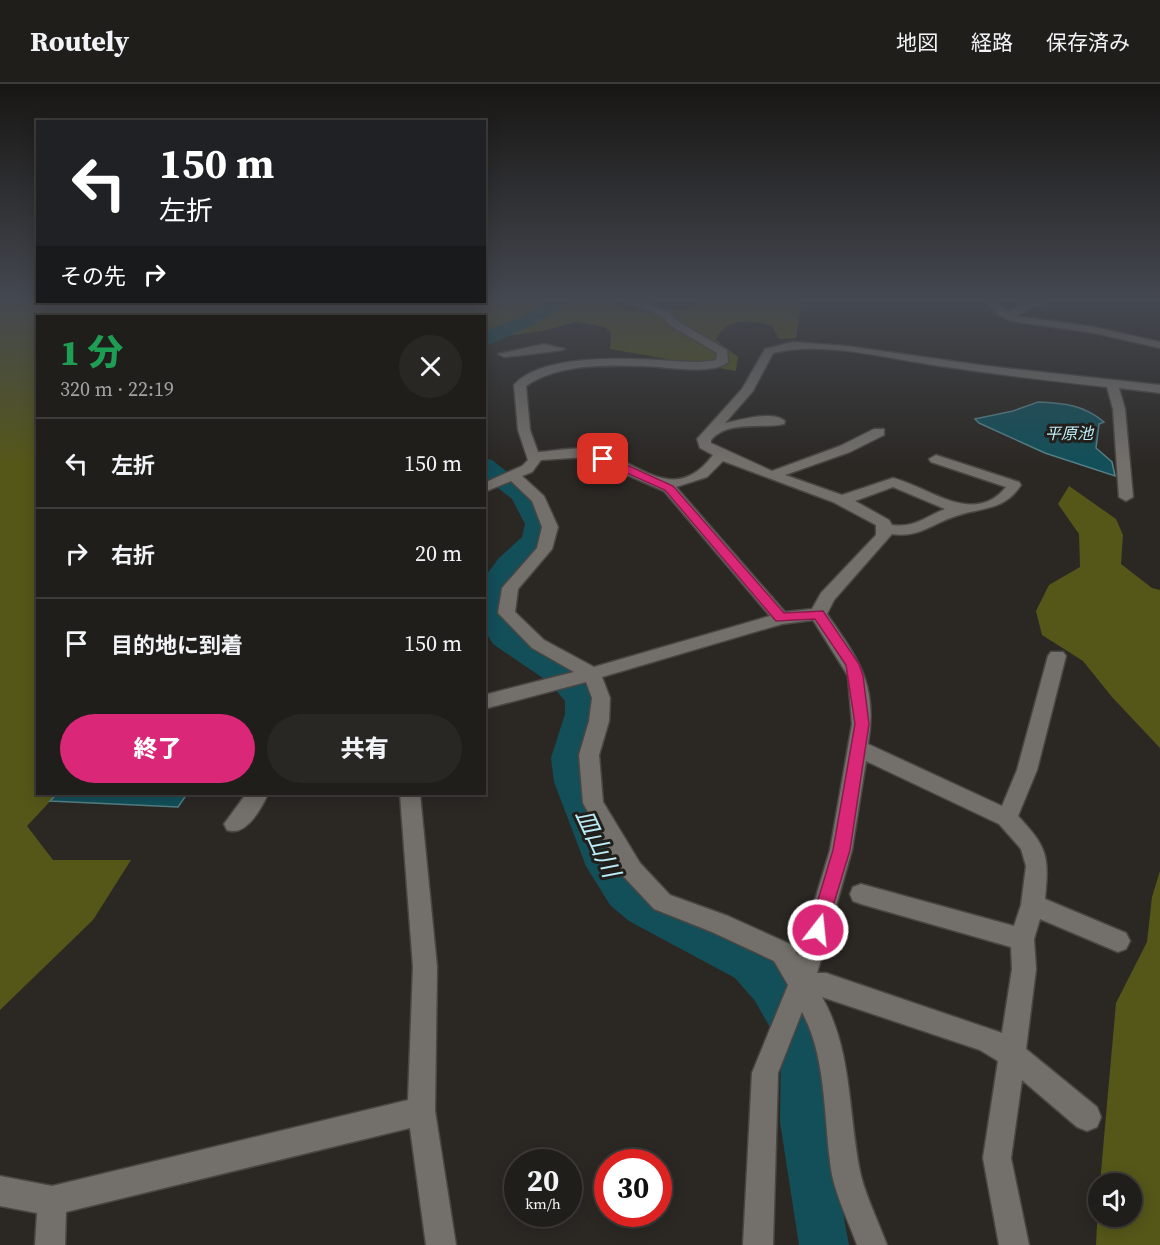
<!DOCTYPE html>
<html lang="ja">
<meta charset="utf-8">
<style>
body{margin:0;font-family:"Source Serif 4","Noto Sans JP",serif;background:#282724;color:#f1f3f6;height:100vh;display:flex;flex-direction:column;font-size:22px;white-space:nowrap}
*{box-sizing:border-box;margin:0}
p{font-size:20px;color:#a2a2a3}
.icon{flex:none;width:33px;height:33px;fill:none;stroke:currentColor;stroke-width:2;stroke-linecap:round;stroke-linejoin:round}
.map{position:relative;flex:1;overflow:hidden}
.side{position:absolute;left:36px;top:231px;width:450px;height:480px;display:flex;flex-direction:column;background:#201e1b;border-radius:0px;box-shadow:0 3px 15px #0003,0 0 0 2px #3d3c3a}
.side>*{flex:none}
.hud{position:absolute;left:36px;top:36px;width:450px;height:183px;border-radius:0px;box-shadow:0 3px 15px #0003,0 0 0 2px #3d3c3a;background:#202124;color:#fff;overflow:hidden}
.fabs{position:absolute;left:1088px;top:1089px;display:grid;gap:12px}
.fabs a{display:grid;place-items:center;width:54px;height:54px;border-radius:50%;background:#201e1b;box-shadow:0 3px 15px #0003,0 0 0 2px #3d3c3a;font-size:30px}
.speed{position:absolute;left:504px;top:1065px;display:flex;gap:12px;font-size:30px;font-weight:700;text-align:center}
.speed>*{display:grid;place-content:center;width:78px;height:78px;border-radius:50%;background:#201e1b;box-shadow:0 3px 15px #0003,0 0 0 2px #3d3c3a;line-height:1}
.speed small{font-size:15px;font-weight:400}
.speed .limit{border:9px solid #d22;background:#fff;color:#111}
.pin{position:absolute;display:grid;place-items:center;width:51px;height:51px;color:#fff;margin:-26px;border-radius:12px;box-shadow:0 3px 9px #0006}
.me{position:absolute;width:66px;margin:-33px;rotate:16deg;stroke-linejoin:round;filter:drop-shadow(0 0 4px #0008)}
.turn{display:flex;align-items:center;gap:21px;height:126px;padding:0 24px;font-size:27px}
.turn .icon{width:78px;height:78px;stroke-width:2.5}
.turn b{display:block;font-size:42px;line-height:51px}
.then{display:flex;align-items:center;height:57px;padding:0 24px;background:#0003;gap:12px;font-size:22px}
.round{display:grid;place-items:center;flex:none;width:63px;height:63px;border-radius:32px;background:#282724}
.headline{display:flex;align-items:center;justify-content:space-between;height:102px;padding:0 24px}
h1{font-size:36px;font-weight:800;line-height:45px;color:#1e9e55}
.button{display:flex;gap:12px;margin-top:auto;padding:12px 24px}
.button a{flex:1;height:69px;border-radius:36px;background:#db2777;color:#fff;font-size:24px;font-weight:800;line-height:69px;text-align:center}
.button a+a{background:#282724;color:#f1f3f6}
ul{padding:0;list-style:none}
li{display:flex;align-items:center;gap:18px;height:90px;padding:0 24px;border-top:2px solid #3d3c3a}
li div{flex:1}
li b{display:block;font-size:22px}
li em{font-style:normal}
header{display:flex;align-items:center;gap:36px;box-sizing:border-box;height:84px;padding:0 30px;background:#201e1b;border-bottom:2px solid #3d3c3a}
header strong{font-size:28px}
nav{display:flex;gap:33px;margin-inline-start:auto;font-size:21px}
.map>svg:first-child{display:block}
</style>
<header>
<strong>Routely</strong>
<nav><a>地図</a><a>経路</a><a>保存済み</a></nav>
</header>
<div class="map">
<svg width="1160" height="1161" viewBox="0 0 1160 1161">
<rect width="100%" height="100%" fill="#2b2824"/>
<path fill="#555719" d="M0 217H618L616 221 628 226 676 225 688 224 703 217H801V222L796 254 779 255 772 242C752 236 726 232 716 256L738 273 736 287 610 265 611 249 605 243 576 238 542 247 485 255 484 232H38V710H57L27 742 53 776H131L93 836 0 926Z
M1069 402 1116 435 1123 451 1121 480 1152 504 1160 506V664L1112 613 1083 577 1042 551 1036 527 1049 501 1080 483 1079 450 1058 420Z
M1160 787V1161H1096L1098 1121V1132H1131V1100L1100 1099 1116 919 1147 858 1152 813Z"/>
<path fill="#124f59" stroke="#557f85" stroke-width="1.5" d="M1038 318C1064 319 1084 321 1104 338L1099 340 1096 364 1112 378 1115 392 1045 369 979 339 975 335 1013 327Z
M57 710H187L178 723 50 717Z"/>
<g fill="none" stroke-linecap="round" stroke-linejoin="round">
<path fill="#124f59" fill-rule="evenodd" d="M549 217H570L533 241 484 263V249L488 246 521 233Z
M484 374 492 376 530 406 549 440 543 461 517 486 509 497 504 528 514 546 572 583 597 615V630L585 674 588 698 614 763 636 797 657 813 763 866 785 889 818 944 825 959 826 1038 849 1161H799L780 1038 781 963 755 917 735 894 629 837 610 821 586 782 554 698 551 674 565 630V617L550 599 493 560 484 545V494L499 474 522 453 525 440 512 415 484 393Z"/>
<defs>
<path id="minor" d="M625 217H640L669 228 679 238 727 266 728 278C712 292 663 282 642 282 604 281 558 280 526 302L530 346 538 368C554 367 573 363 589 365 635 372 672 426 713 371L700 364 697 355 742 305 765 265 793 258 846 262 987 282 1160 301V309L1119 304 1125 325 1133 413 1126 417 1119 413 1113 325 1107 303C1053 297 1000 291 947 283 894 276 824 256 773 269L753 307 725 339C741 336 772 326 785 337L784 340C761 345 728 336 711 356V359L772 387 840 362 874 345H884V351L850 368 785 391 842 411 893 394C929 403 974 443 1006 403L931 378 929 375 936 371 1019 398 1021 401C1004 428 979 423 953 433 930 441 918 454 892 450L834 516 827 530C859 576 878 601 868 660L1002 722 1017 686 1048 572 1051 568H1063L1066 572 1037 686 1018 732C1048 764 1049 772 1045 815L1126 849 1130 857 1126 865 1118 868 1040 835 1034 855 1036 885 1026 965 1097 1023 1101 1033 1097 1043 1087 1047 1077 1043 1022 996 1011 1074 1029 1161H999L983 1074 998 977 980 966 822 913C853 967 848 1033 861 1092 867 1115 879 1139 887 1161H857C849 1139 837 1114 832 1091 823 1038 828 976 802 928L778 989 773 1161H743L752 989 788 901 774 877 712 848 654 825 624 793 583 719 579 671 589 637 592 614 586 598 484 625V611L574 588 532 564 498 529 502 504 537 464 542 443 532 417 511 397 484 408V399L522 382 528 376 518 346 514 301C540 271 619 274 657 276 677 277 697 280 716 276L717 269 671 242 661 232ZM586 373 664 407 770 532 594 583 544 556 515 528 518 505 552 465 558 443 544 412 522 392 532 388 541 376ZM723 377 833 418 876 441V451L821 509 812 525 785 528 676 403 707 393ZM893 403 945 425C925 433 914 444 892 441L889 436 855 417ZM813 536 848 592 852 640 830 766 798 872 792 861 728 832 670 811 640 779 603 718 599 671 609 637 610 614 602 593 782 540ZM866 677 999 740 1021 765 1026 782 1021 821 1014 842 861 800 853 803 850 810 853 817 861 820 1011 863 1012 885 1002 949 826 889H817L852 766Z
M985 217H996L1009 228 1026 217H1044V221L1032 222 1017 232 1094 243 1160 258V264L1094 249 1011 237 999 231Z
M544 260 565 265C562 267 514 272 504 273L498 270Z
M246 710H268C261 725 246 753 227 746L224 740Z
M400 710H420L437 883 435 1027 456 1161H426L410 1044 66 1128 65 1161H35L37 1129 0 1122V1092L52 1102 408 1016 413 883Z"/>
</defs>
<use href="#minor" stroke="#494643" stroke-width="3"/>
<use href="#minor" fill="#73706b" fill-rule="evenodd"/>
</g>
<linearGradient id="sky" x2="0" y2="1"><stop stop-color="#181614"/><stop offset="0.57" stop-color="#444850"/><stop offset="1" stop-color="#444850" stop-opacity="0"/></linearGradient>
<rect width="1160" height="380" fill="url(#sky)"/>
<path fill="#db2777" stroke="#8e194d" stroke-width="1.5" d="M600 372H607L673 402 784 529 823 527 859 580 863 592 869 640 850 766 824 852 818 854 811 852 809 846 833 766 855 640 846 581 815 535 776 537 665 406 600 377Z"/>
<g text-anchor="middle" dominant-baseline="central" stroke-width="6" stroke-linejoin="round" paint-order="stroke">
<g font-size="16" font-style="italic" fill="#bbedf8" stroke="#221f1b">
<text x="1069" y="349">平原池</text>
</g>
<g font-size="24" font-style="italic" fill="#bbedf8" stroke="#221f1b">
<text transform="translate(598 759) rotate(65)">皿山川</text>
</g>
</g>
</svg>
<div class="fabs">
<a><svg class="icon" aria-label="sound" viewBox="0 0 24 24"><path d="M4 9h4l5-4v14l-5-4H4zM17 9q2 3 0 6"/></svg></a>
</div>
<div class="speed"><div>20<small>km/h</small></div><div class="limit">30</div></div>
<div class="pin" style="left:603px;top:375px;background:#d93025"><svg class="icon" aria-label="arrive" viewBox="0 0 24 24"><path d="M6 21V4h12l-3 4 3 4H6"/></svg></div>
<svg class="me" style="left:818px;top:846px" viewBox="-20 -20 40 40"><circle r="17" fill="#db2777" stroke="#fff" stroke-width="3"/><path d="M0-11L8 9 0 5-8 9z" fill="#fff"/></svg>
<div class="hud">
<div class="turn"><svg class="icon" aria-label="left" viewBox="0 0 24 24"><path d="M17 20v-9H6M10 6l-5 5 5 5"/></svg><div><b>150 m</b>左折</div></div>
<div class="then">その先<svg class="icon" aria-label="right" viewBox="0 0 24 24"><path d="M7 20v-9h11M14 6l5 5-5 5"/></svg></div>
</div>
<section class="side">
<div class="headline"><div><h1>1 分</h1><p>320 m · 22:19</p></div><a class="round"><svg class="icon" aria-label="close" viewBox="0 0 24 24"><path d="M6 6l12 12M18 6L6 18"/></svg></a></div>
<ul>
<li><svg class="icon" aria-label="left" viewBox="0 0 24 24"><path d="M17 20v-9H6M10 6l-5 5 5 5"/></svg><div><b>左折</b></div><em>150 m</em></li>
<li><svg class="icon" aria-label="right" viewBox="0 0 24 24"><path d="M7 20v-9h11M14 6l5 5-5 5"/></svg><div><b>右折</b></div><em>20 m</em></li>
<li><svg class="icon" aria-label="arrive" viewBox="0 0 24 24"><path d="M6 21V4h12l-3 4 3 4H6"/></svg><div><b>目的地に到着</b></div><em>150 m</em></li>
</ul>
<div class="button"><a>終了</a><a>共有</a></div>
</section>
</div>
